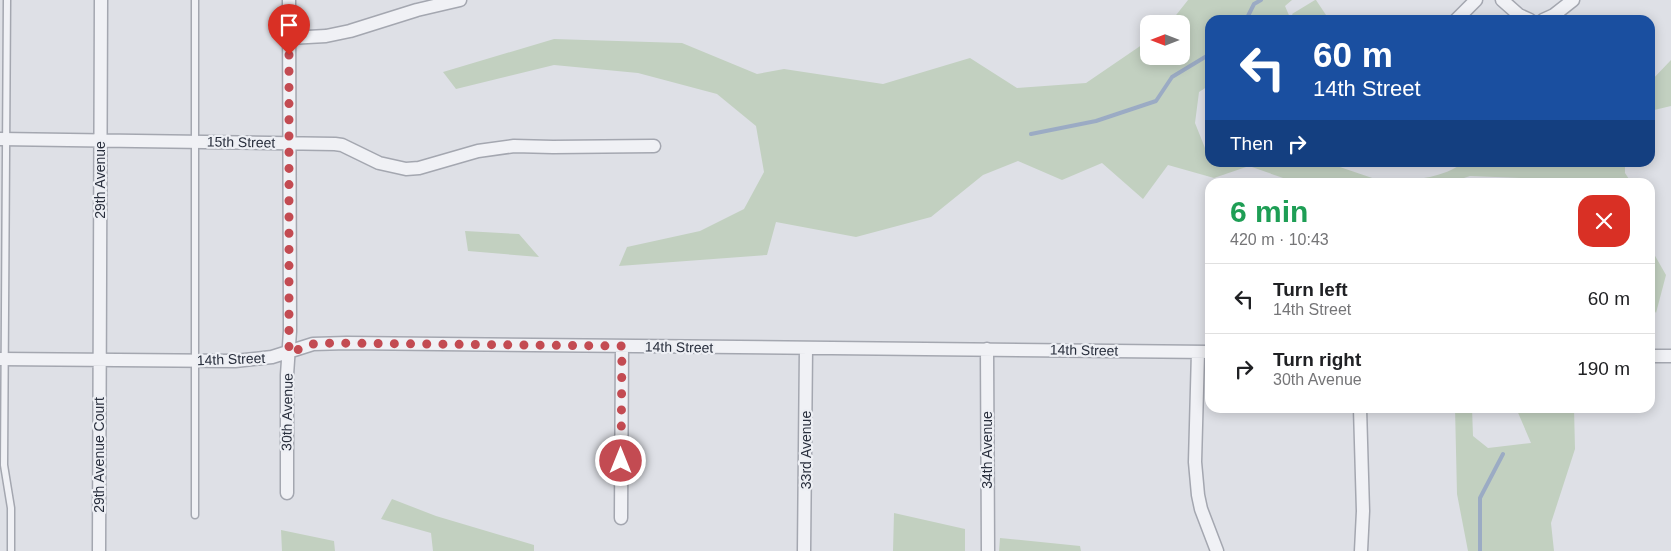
<!DOCTYPE html>
<meta charset="utf-8">
<style>
body{margin:0;font-family:Helvetica,sans-serif;background:#f2f2f2;color:#202124;height:100vh;display:flex;flex-direction:column;font-size:19px;white-space:nowrap}
*{box-sizing:border-box;margin:0}
p{font-size:16px;color:#757577}
.icon{flex:none;width:28px;height:28px;fill:none;stroke:currentColor;stroke-width:2;stroke-linecap:round;stroke-linejoin:round}
.map{position:relative;flex:1;overflow:hidden}
.details{position:absolute;left:1205px;top:178px;width:450px;height:235px;display:flex;flex-direction:column;background:#fff;border-radius:15px;box-shadow:0 2px 12px #0003}
.details>*{flex:none}
.top-card{position:absolute;left:1205px;top:15px;width:450px;height:152px;border-radius:15px;box-shadow:0 2px 12px #0003;background:#1a4fa0;color:#fff;overflow:hidden}
.needle{width:32px;rotate:270deg}
.tools{position:absolute;left:1140px;top:15px;display:grid;gap:10px}
.tools a{display:grid;place-items:center;width:50px;height:50px;border-radius:10px;background:#fff;box-shadow:0 2px 12px #0003;font-size:25px}
.pin{position:absolute;display:grid;place-items:center;width:42px;height:42px;color:#fff;margin:-51px -21px;border-radius:50% 50% 50% 0;rotate:-45deg;box-shadow:0 0 5px #0007}
.pin .icon{rotate:45deg}
.me{position:absolute;width:55px;margin:-28px;rotate:0deg;stroke-linejoin:round;filter:drop-shadow(0 0 4px #0008)}
.turn{display:flex;align-items:center;gap:18px;height:105px;padding:0 25px;font-size:22px}
.turn .icon{width:65px;height:65px;stroke-width:2.5}
.turn b{display:block;font-size:35px;line-height:42px}
.then{display:flex;align-items:center;height:48px;padding:0 25px;background:#0003;gap:10px;font-size:19px}
.round{display:grid;place-items:center;flex:none;width:52px;height:52px;border-radius:15px;background:#f2f2f2}
.headline{display:flex;align-items:center;justify-content:space-between;height:85px;padding:0 25px}
h1{font-size:30px;font-weight:800;line-height:38px;color:#1e9e55}
ul{padding:0;list-style:none}
li{display:flex;align-items:center;gap:15px;height:70px;padding:0 25px;border-top:1px solid #e0e0e0}
li div{flex:1}
li b{display:block;font-size:19px}
li em{font-style:normal}
.map>svg:first-child{display:block}
</style>
<div class="map">
<svg width="1671" height="551" viewBox="0 0 1671 551">
<rect width="100%" height="100%" fill="#dee0e6"/>
<path fill="#c2d0c0" d="M1188 0H1292L1285 6 1291 20H1210V85L1199 92 1195 123 1207 153H1210V162L1328 163 1384 182H1360L1358 181 1356 182H1320L1319 180 1286 179 1249 166 1214 178 1168 165 1143 199 1102 163 1062 180 1018 161 983 175 931 217 856 237 776 222 767 255 619 266 627 247 700 231 744 209 764 172 756 126 717 94 638 73 554 65 456 89 443 72 554 39 682 43 757 74 784 69 883 84 970 58 1017 88 1086 83 1149 40V56H1181V24H1169Z
M1315 0H1316L1326 15 1319 20H1296L1292 14Z
M1671 60V106L1650 111V82Z
M1464 162 1625 163V173L1631 182H1529L1521 178 1470 176 1452 182H1393C1417 179 1444 178 1464 162Z
M465 231 519 234 539 257 468 251Z
M1650 247 1666 275 1656 313 1650 303Z
M1455 408H1472L1473 436 1488 448 1531 443 1516 408H1574L1575 449 1551 523 1554 551H1468L1457 494Z
M392 499 436 516 534 545V551H433L431 533 381 519Z
M894 513 965 529V551H893Z
M281 530 334 541 335 551H282Z
M1000 538 1080 546 1081 551H999Z"/>
<g fill="none" stroke-linecap="round" stroke-linejoin="round">
<path stroke="#9babc4" stroke-width="4" d="M1246 20 1254 4 1261 0
M1031 134 1096 121 1156 101 1172 77 1210 54
M1480 551V498L1503 454"/>
<defs>
<path id="lane" d="M7 0 4 465 11 508V551
M195 0V515"/>
<path id="street" d="M1502 0 1519 15 1530 20
M1456 20 1476 0
M1543 20 1554 15 1573 0
M289 38 326 36 350 31 417 10 460 0
M0 139 335 144 342 145 379 163 406 169 419 168 478 151 514 146 553 147 654 146
M987 349 988 551
M1198 352 1195 462 1198 495 1201 509 1217 551
M1650 356H1671
M0 359 235 361 272 357 313 344 347 343 1210 352
M1360 408 1363 511 1361 551
M287 493V375L290 331 289 0
M621 518 622 346
M99 551 101 0
M804 551 806 348"/>
</defs>
<use href="#lane" stroke="#a4a7b0" stroke-width="9"/>
<use href="#street" stroke="#a4a7b0" stroke-width="15"/>
<use href="#lane" stroke="#f0f1f5" stroke-width="6"/>
<use href="#street" stroke="#f0f1f5" stroke-width="12"/>
</g>
<g fill="none" stroke-linecap="round" stroke-linejoin="round">
<path stroke="#c34b52" stroke-width="9" stroke-dasharray="0 16.2" d="M289 55V353L313 344 332 343 622 346 621 461"/>
</g>
<g text-anchor="middle" dominant-baseline="central" stroke-width="4.5" stroke-linejoin="round" paint-order="stroke">
<g font-size="14" fill="#282e3c" stroke="#edeff4">
<text transform="translate(241 142) rotate(1)">15th Street</text>
<text transform="translate(100 180) rotate(-90)">29th Avenue</text>
<text transform="translate(679 347) rotate(1)">14th Street</text>
<text transform="translate(1084 350) rotate(1)">14th Street</text>
<text transform="translate(231 359) rotate(-2)">14th Street</text>
<text transform="translate(287 412) rotate(-89)">30th Avenue</text>
<text transform="translate(806 450) rotate(-90)">33rd Avenue</text>
<text transform="translate(987 450) rotate(-90)">34th Avenue</text>
<text transform="translate(99 455) rotate(-90)">29th Avenue Court</text>
</g>
</g>
</svg>
<div class="tools">
<a><svg class="needle" viewBox="-14 -14 28 28"><path d="M0-13l5 13h-10z" fill="#e53935"/><path d="M0 13l5-13h-10z" fill="#757577"/></svg></a>
</div>
<div class="pin" style="left:289px;top:55px;background:#d93025"><svg class="icon" aria-label="arrive" viewBox="0 0 24 24"><path d="M6 21V4h12l-3 4 3 4H6"/></svg></div>
<svg class="me" style="left:621px;top:461px" viewBox="-20 -20 40 40"><circle r="17" fill="#c34b52" stroke="#fff" stroke-width="3"/><path d="M0-11L8 9 0 5-8 9z" fill="#fff"/></svg>
<div class="top-card">
<div class="turn"><svg class="icon" aria-label="left" viewBox="0 0 24 24"><path d="M17 20v-9H6M10 6l-5 5 5 5"/></svg><div><b>60 m</b>14th Street</div></div>
<div class="then">Then<svg class="icon" aria-label="right" viewBox="0 0 24 24"><path d="M7 20v-9h11M14 6l5 5-5 5"/></svg></div>
</div>
<section class="details">
<div class="headline"><div><h1>6 min</h1><p>420 m · 10:43</p></div><a class="round" style="background:#d93025;color:#fff"><svg class="icon" aria-label="close" viewBox="0 0 24 24"><path d="M6 6l12 12M18 6L6 18"/></svg></a></div>
<ul>
<li><svg class="icon" aria-label="left" viewBox="0 0 24 24"><path d="M17 20v-9H6M10 6l-5 5 5 5"/></svg><div><b>Turn left</b><p>14th Street</p></div><em>60 m</em></li>
<li><svg class="icon" aria-label="right" viewBox="0 0 24 24"><path d="M7 20v-9h11M14 6l5 5-5 5"/></svg><div><b>Turn right</b><p>30th Avenue</p></div><em>190 m</em></li>
</ul>
</section>
</div>
